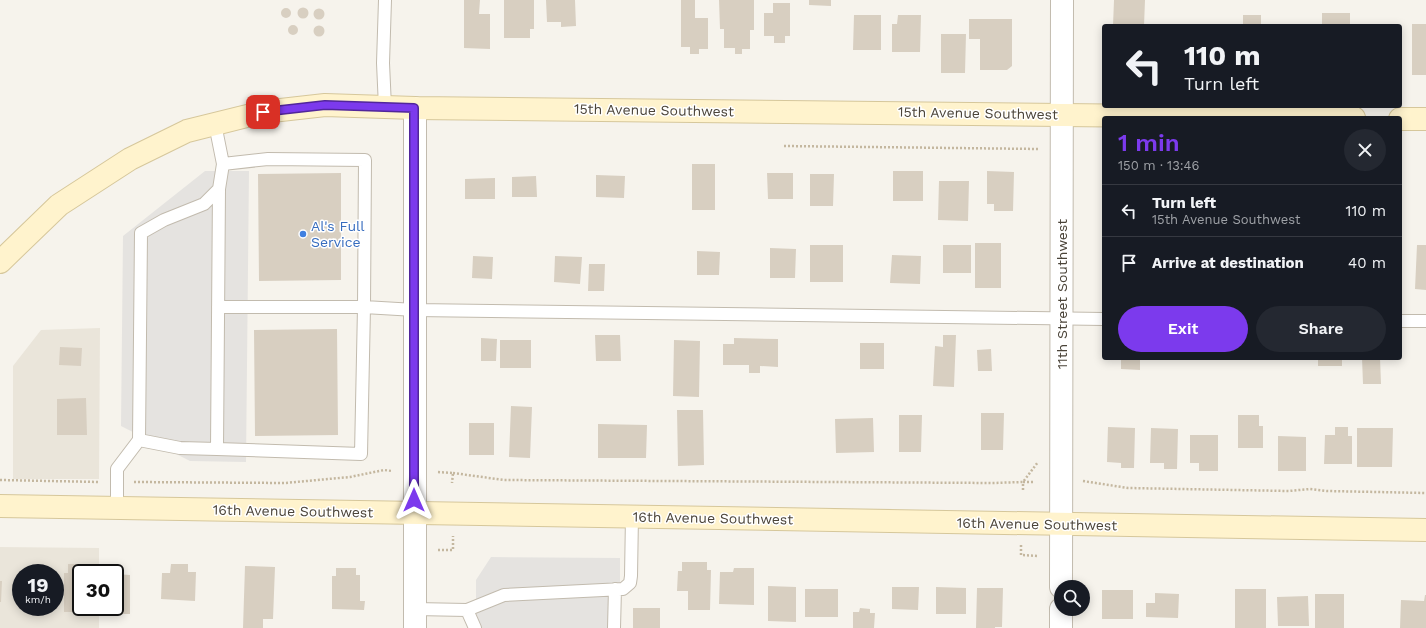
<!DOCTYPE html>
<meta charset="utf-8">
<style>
body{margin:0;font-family:"Work Sans",sans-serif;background:#242831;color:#f1f3f6;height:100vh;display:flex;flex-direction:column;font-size:15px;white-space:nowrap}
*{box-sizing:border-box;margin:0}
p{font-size:13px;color:#9ea1a6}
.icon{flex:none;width:22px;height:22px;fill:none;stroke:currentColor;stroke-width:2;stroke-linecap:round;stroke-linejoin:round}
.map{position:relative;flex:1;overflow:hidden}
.sheet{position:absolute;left:1102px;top:116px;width:300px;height:244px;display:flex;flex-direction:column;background:#171b24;border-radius:4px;box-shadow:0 2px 10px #0003}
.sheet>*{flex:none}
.guide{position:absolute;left:1102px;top:24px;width:300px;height:84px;border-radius:4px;box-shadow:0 2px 10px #0003;background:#171b24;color:#f1f3f6;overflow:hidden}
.controls{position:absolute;left:1054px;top:580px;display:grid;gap:8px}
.controls a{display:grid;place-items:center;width:36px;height:36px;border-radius:50%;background:#171b24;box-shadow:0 2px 10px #0003;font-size:20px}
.speed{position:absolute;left:12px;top:564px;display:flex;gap:8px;font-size:20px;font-weight:700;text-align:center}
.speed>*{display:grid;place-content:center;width:52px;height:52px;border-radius:50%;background:#171b24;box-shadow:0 2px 10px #0003;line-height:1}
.speed small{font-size:10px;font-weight:400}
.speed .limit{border:2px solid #111;border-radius:6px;background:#fff;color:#111}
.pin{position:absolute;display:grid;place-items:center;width:34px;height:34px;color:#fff;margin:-17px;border-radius:8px;box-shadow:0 2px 6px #0006}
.me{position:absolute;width:44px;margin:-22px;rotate:0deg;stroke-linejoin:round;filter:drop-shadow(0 0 3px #0008)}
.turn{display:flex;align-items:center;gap:14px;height:84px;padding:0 16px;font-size:18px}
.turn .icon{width:52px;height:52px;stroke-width:2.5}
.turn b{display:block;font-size:28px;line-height:34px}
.round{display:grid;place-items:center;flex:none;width:42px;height:42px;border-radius:21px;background:#242831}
.overview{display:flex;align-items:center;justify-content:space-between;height:68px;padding:0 16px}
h1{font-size:24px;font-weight:600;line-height:30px;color:#7c3aed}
.button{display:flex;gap:8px;margin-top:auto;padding:8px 16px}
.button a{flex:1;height:46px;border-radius:24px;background:#7c3aed;color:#fff;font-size:16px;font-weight:600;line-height:46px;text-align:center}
.button a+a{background:#242831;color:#f1f3f6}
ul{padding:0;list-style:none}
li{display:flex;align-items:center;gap:12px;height:52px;padding:0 16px;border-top:1px solid #363941}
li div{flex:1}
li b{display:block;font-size:15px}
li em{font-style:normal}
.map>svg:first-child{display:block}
</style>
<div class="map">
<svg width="1426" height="628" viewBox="0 0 1426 628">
<rect width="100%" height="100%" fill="#f6f3ec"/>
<path fill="#eae5da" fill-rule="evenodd" d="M100 328 99 479H13V366L41 330Z
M0 547 99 548V573H81V607H99V628H0ZM21 573H55V607H21Z"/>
<path fill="#e5e3e0" d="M205 171H249L246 462 190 461 121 426 123 236Z
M491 557 620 558V628H476V580Z"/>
<path fill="#d8cfc1" d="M464 0H480L479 14H490V49L464 48Z
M504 0H534V29H530V38H504Z
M546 0H575L576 26 561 27V22H547Z
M681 0H695V18H708V49H699V54H690V47H681Z
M719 0H754V30H750V49H742V54H735V48H724V29H720Z
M809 0H831V6L809 5Z
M1114 0H1145L1144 26H1113Z
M773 3H790V36H785V43H774V36H764V13H773Z
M297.5 13a5.5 5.5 0 1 1 11 0a5.5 5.5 0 1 1-11 0Z
M281 13a5 5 0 1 1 10 0a5 5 0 1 1-10 0Z
M313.5 14a5.5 5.5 0 1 1 11 0a5.5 5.5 0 1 1-11 0Z
M1322 13H1350V26H1322Z
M854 15H881V50H853Z
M898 15H921L920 52H892V24H897Z
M1243 15H1261V26H1243Z
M969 19H1012V66L1007 70H980V39H969Z
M1412 24H1426V75H1412Z
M288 30a5 5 0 1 1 10 0a5 5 0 1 1-10 0Z
M313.5 31a5.5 5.5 0 1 1 11 0a5.5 5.5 0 1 1-11 0Z
M941 34H966L965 73H941Z
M692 164H715V210H692Z
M893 171H923V201H893Z
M987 171 1014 172 1013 211H994V204H987Z
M341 173V280L259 281 258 174Z
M767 173H793V199H768Z
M810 174H834L833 206H810Z
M596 175 625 176 624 198 596 197Z
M536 176 537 197H512V177Z
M495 178V199H465V179Z
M939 181H969L968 221 938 220Z
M975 243H1001V288H975Z
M810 245H843V282H810Z
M943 245H971V273H943Z
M1417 245H1426V290L1415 289Z
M770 248 796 249 795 278H770Z
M697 251 720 252 719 275H697Z
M892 255 921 256 920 284 890 283Z
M473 256 493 257 492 279 472 278Z
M555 256 582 257 580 284 554 282Z
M589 264H605L604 291H588Z
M337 329 338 435 255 436 254 330Z
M595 335H620L621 361H596Z
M943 335H956L954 387 933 386 935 346 943 347Z
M481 338 497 339 496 361H481Z
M734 338 778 339V367L760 366V373H749V365H723V344H734Z
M500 340H531V368H500Z
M674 340 700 341 699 397 673 396Z
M860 343H884V369H860Z
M60 347 82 348 81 366 59 365Z
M991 349 992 371H978L977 350Z
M1121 358H1140V370L1121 369Z
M1318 358H1342V366H1318Z
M1362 358H1380L1381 384H1363Z
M86 398 87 435H57V399Z
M511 406 532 407 530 458 509 457Z
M677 410H703L704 465 678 466Z
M981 413H1004L1003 450H981Z
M899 415H922L921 452H899Z
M1238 415H1259V426H1263V448H1238Z
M873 418 874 452 836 453 835 419Z
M469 423H494V455H469Z
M598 424 647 425 646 458H598Z
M1108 427 1135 428 1134 468H1121V463L1107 462Z
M1335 427H1348V436H1352V464H1324L1325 435H1335Z
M1151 428 1178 429 1177 469H1164V463H1150Z
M1357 428H1393L1392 467H1357Z
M1190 435H1218V471H1199V463H1190Z
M1278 436 1306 437V471H1278Z
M682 562H707V570H711L710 610H688V591H677L678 571H682Z
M68 564H86V573H81V607H90V612H64V573H68Z
M171 564H188V572H196L195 601 161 599 162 573H170Z
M245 566 275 567 273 619H263V628H243Z
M336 568H356V575H360V601H365L364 610 332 609V576H336Z
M734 568H754V605L719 604 720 572H733Z
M115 574 130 575V614H103V607H115Z
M0 581H2L1 602H0Z
M768 586 796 587V622L768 621Z
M892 587H919L918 610 892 609Z
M936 587 966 588V614H936Z
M977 588H1003L1002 627H995V628H976Z
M805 589H838V617H805Z
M1235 589H1266V628H1235Z
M1102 590H1133V619H1102Z
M1155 593 1179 594 1178 618 1146 617V603H1155Z
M1315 594H1344V628H1315Z
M1425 595H1426V628H1400L1401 600 1424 601Z
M1308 596 1309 626H1278L1277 597Z
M633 608H660V628H633Z
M860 608 870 609V613H875L874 628H853V612H859Z"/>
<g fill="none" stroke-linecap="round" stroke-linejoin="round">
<defs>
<path id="service" d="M385 107 383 63 385 0
M223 164 268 159 365 160 364 307 415 310 1104 319
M1400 321H1426
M139 440 180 448 217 449 219 189
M217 449 361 454 364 307H218
M117 508V469L139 440 141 233 164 220 204 204 219 189 223 164 215 124
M415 609 467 610 504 595 623 589 630 583 631 576 632 516
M467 610 475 628
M614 628 615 589"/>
<path id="minor" d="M415 108V628
M1061 587 1062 0
M1061 628V609"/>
<path id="secondary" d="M1400 119H1426
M0 262 59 205 130 159 187 131 263 112 325 105 415 108 1354 118
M0 506 1426 530"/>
</defs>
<use href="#service" stroke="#c2bbae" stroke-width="14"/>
<use href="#minor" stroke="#c2bbae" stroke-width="24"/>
<use href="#secondary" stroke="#d6c79b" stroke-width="24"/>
<path stroke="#c4b79f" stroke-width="2.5" stroke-dasharray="2 2" stroke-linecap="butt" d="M784 146 1039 149
M438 472 453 473 452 483
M453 473 504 480 993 483 1023 482 1038 462
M0 480 99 482
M1083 481 1128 488 1289 491 1310 489 1327 491 1426 493
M134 482 285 483 350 477 384 470 392 471
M1023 490V482H1035
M1021 545V555L1038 556
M438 550H453V536"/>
<use href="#service" stroke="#fff" stroke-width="12"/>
<use href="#minor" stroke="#fff" stroke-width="22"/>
<use href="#secondary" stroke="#fff3cd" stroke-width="22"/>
</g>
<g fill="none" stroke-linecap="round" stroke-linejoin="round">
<defs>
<path id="route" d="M263 112 325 105 414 108V500"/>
</defs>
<use href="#route" stroke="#51269a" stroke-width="10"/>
<use href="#route" stroke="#7c3aed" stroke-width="7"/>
</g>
<circle fill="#3f7fe0" stroke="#fff" stroke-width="1.5" cx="303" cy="234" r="4"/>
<g text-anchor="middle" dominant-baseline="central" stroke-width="3" stroke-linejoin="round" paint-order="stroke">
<g font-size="14" fill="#4b4439" stroke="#fff">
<text transform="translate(654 110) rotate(1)">15th Avenue Southwest</text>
<text transform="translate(978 113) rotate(1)">15th Avenue Southwest</text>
<text transform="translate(1062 294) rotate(-90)">11th Street Southwest</text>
<text transform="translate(293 511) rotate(1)">16th Avenue Southwest</text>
<text transform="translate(713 518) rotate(1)">16th Avenue Southwest</text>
<text transform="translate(1037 524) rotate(1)">16th Avenue Southwest</text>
</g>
<g font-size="14" fill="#366cbe" stroke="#fff" text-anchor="start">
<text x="311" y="226">Al's Full<tspan x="311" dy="16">Service</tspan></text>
</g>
</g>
</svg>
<div class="controls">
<a><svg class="icon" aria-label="search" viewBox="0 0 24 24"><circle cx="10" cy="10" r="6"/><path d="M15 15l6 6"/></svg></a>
</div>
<div class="speed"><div>19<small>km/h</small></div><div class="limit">30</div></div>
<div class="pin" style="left:263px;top:112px;background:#d93025"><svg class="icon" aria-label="arrive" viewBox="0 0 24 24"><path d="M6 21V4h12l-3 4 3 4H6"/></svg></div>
<svg class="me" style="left:414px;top:500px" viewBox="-20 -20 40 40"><path d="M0-17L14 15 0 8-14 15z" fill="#7c3aed" stroke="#fff" stroke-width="4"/></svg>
<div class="guide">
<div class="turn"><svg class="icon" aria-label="left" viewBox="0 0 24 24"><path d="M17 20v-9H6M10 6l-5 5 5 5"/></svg><div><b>110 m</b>Turn left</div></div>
</div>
<section class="sheet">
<div class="overview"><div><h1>1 min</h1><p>150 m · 13:46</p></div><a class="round"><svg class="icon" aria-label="close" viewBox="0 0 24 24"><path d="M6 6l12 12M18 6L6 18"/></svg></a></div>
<ul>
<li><svg class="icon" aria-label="left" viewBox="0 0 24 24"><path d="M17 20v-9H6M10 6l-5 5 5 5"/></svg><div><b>Turn left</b><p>15th Avenue Southwest</p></div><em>110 m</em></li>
<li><svg class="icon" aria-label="arrive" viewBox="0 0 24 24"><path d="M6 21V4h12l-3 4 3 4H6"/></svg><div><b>Arrive at destination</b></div><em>40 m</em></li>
</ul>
<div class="button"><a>Exit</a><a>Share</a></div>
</section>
</div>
